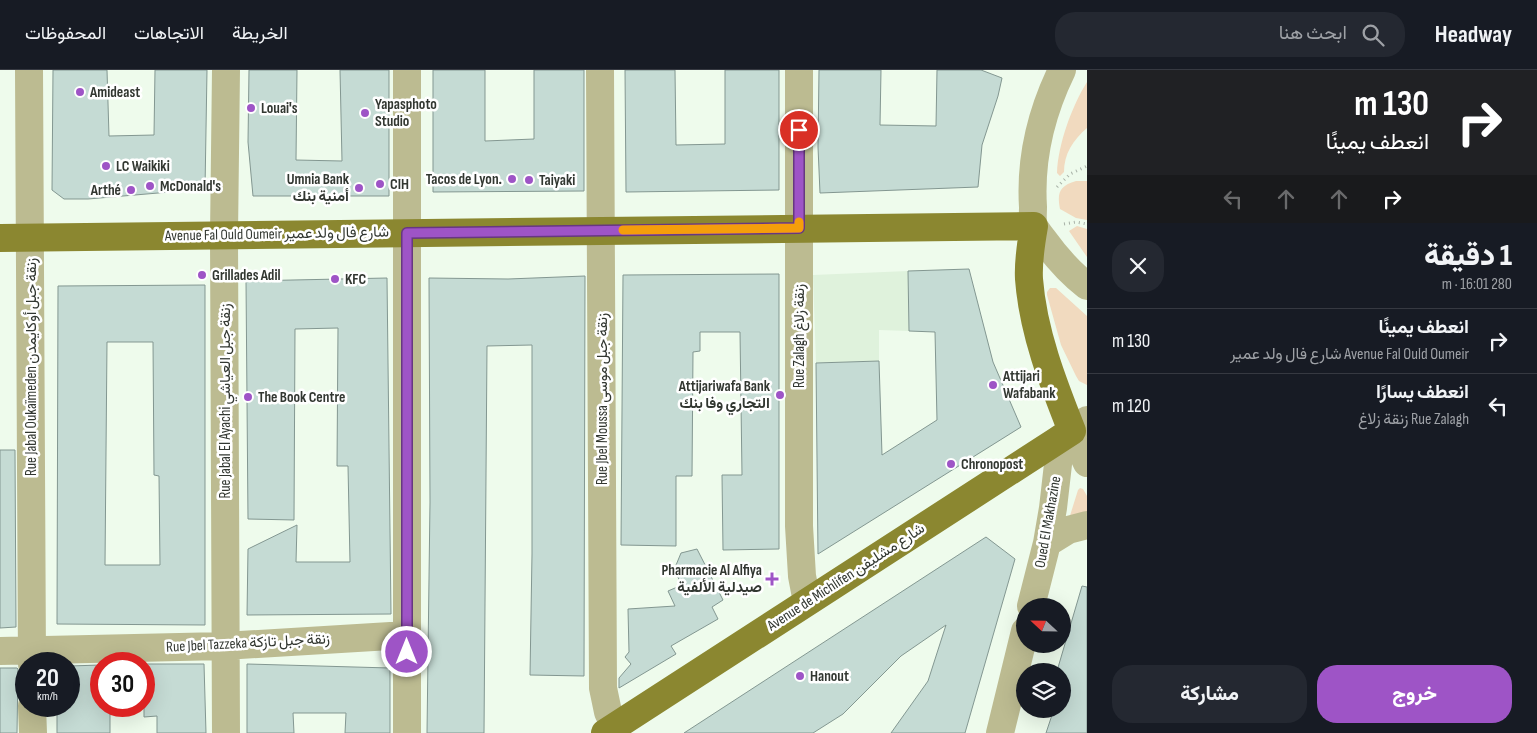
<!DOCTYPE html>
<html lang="ar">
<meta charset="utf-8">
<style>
body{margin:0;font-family:"Sofia Sans Condensed",Vazirmatn,sans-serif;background:#242831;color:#f1f3f6;direction:rtl;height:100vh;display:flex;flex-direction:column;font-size:19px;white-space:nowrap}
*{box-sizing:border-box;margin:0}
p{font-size:16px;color:#9ea1a6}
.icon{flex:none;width:28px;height:28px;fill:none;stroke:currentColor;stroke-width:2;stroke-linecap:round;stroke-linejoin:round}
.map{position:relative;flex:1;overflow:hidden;direction:ltr}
.drawer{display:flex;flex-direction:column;background:#171b24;width:450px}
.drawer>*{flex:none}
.hud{background:#202124;color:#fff;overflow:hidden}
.needle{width:32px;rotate:292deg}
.fabs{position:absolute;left:1016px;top:528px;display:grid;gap:10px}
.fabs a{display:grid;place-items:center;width:55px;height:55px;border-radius:50%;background:#171b24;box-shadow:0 5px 20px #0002;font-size:25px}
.speed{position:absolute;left:15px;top:582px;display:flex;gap:10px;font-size:25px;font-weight:700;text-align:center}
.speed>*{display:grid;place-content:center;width:65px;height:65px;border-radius:50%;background:#171b24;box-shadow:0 5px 20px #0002;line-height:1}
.speed small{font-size:12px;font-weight:400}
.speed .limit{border:8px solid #d22;background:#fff;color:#111}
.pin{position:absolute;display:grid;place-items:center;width:42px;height:42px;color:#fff;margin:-21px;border:2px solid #fff;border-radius:50%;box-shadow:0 1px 5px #0007}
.me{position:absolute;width:55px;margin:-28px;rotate:0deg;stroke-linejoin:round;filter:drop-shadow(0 0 4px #0008)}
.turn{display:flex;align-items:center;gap:18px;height:105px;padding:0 25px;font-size:22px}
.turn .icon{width:65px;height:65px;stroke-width:2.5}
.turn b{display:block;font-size:35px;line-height:42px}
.lanes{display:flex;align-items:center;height:48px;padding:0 25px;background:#0003;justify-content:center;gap:25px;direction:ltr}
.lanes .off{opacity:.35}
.round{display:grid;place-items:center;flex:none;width:52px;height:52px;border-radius:20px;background:#242831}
.overview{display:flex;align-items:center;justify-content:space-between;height:85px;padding:0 25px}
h1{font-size:30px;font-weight:800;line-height:38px}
.primary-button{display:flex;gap:10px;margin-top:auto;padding:10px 25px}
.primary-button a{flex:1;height:58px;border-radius:20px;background:#9e54c6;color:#fff;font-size:20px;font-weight:800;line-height:58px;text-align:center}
.primary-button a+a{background:#242831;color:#f1f3f6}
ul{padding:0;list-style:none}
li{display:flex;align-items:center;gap:15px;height:65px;padding:0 25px;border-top:1px solid #363941}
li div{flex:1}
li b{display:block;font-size:19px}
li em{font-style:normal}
header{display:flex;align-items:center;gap:30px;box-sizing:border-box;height:70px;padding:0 25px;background:#171b24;border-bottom:1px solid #363941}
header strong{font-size:24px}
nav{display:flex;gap:28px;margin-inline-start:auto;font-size:18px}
.search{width:350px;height:45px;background:#242831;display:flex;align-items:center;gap:12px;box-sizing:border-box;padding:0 18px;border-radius:20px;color:#9ea1a6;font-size:19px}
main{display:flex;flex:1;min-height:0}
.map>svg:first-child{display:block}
</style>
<header>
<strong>Headway</strong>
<div class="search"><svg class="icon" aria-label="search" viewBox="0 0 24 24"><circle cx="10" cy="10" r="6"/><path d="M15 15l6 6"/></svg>ابحث هنا</div>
<nav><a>الخريطة</a><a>الاتجاهات</a><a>المحفوظات</a></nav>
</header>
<main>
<section class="drawer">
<div class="hud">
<div class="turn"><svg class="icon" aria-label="right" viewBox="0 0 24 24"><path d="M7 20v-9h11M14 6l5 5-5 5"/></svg><div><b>130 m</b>انعطف يمينًا</div></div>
<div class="lanes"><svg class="icon off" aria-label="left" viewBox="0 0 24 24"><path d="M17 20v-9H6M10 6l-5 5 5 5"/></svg><svg class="icon off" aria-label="ahead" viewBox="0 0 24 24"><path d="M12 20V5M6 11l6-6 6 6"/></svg><svg class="icon off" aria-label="ahead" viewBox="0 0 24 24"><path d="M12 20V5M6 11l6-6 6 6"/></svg><svg class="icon" aria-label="right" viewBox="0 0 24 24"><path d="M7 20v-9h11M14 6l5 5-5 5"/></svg></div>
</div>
<div class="overview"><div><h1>1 دقيقة</h1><p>280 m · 16:01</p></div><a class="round"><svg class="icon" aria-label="close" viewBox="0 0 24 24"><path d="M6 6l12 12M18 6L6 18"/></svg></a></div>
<ul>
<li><svg class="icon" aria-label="right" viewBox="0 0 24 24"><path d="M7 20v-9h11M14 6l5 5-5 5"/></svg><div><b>انعطف يمينًا</b><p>Avenue Fal Ould Oumeir شارع فال ولد عمير</p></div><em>130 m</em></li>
<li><svg class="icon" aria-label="left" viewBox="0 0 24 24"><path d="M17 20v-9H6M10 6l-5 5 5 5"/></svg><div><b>انعطف يسارًا</b><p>Rue Zalagh زنقة زلاغ</p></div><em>120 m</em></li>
</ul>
<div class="primary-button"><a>خروج</a><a>مشاركة</a></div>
</section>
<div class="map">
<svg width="1087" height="663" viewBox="0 0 1087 663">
<rect width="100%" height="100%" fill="#eefbec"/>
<path fill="#dff2dc" d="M908 201 909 261 879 260V291L816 293 813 205Z"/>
<path fill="#f1dabf" d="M1087 12V58C1073 70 1064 84 1064 102L1060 106 1057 103C1058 74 1072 36 1087 12Z
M1076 111H1087V150L1076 148 1060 139C1057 123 1059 116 1076 111Z
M1077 156 1087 159V187L1069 161Z
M1050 218H1056L1087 246V315L1079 311 1076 306 1061 275 1047 225V222Z
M1080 418 1083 419 1087 426V446L1068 452 1078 420Z"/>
<path fill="#c5dbd4" stroke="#839791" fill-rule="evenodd" d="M53 0H107L109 66 154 65 155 0H207L205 119 88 129H64L52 120Z
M249 0H297L296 90 342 91 340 0H389V126H253L248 72Z
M433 0H485V71L534 69V0H584V121L433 122Z
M625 0H675L676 75 725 74V0H779V120L626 122Z
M819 0H881L880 55 936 56 937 0H981L1002 8 998 26 982 75 978 117 820 123 818 77Z
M969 199 993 292 1021 357 818 484 816 293 879 291 882 385 937 350 935 262 909 261 908 201Z
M779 204V479L723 480 722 405H742L740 262H700V281L693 282 692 406H676V476L621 475 623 205Z
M585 206 584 606 530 605 532 484V275L487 276 484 663H427L430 432 429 208 508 209Z
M387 208 391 544 247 545 248 479 297 455 296 492H350L348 396H337L338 258 295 259 294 450 248 449 246 211Z
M205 215V555L57 554 58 216ZM107 272H153L154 405 159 406 160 495H105Z
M0 380H15L16 557 0 558Z
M986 467 1015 489 965 663H891L928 611 946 555 901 586 843 644 813 663H684Z
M697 479 723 530 712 537 718 549 671 576 676 584 619 618V608L631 594 625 587 629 582 628 539 675 536 668 521 682 515 674 500 681 483Z
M1082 516 1087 517V663H1046L1054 639H1062V601H1057Z
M144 594H204L206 663H157V646L144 647Z
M247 594 390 598V663H345L346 643H293L294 663H247Z
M101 595V636H110V663H57V636H69V596Z
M0 598H17L18 599 17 663H0Z"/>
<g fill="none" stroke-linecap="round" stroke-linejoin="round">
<path stroke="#a8b2a7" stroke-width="3" stroke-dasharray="1 4" stroke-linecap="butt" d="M1057 117 1070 104 1087 96
M1064 154 1076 152 1087 154"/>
<path stroke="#bcbb91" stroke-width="28" d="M29 0 32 594
M600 0 603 618 608 642 615 657
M799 0V456L802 506 807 532
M1062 0C1041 43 1030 89 1033 137 1033 143 1032 151 1034 156 1036 160 1040 165 1043 169 1056 187 1069 202 1087 216
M1087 350 1072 361 1087 393
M1047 473 1068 460 1087 455
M1031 536 1047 473 1053 438 1061 368
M0 581 224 576 407 565
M32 636 33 663
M226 663 224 165 226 0
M407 663V0
M1000 663 1025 561"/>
<path stroke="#8b8730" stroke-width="28" d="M0 168 1034 156C1031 173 1028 192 1029 209 1033 262 1053 313 1072 361L605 663"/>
</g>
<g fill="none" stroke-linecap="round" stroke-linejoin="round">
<defs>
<path id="route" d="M407 582V163L799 158V60"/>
</defs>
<use href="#route" stroke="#673781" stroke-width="12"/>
<use href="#route" stroke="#9e54c6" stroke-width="9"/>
<path stroke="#f59e0b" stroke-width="9" d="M623 160 799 158V152"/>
</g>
<g fill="#9e54c6" stroke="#fff" stroke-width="2">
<circle cx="80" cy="22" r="5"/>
<circle cx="251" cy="38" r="5"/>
<circle cx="365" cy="43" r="5"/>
<circle cx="106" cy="96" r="5"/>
<circle cx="512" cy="109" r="5"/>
<circle cx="529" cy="110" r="5"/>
<circle cx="380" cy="114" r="5"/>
<circle cx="150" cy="116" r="5"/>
<circle cx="359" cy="118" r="5"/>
<circle cx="131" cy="120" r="5"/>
<circle cx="202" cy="205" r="5"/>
<circle cx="335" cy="209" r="5"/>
<circle cx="993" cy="315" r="5"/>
<circle cx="780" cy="325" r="5"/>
<circle cx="248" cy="327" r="5"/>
<circle cx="951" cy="394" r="5"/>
<path d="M769.5 501.5h5v5h5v5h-5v5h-5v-5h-5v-5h5z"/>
<circle cx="800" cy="606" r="5"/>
</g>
<g text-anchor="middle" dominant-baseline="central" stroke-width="5" stroke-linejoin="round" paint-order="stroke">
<g font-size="15" font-weight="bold" fill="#323731" stroke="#fff" text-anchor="start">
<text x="90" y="22">Amideast</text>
<text x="375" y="34">Yapasphoto<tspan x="375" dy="17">Studio</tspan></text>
<text x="261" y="38">Louai's</text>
<text x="116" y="96">LC Waikiki</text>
<text x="349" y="109" text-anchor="end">Umnia Bank<tspan x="349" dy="17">أمنية بنك</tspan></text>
<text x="502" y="109" text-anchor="end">Tacos de Lyon.</text>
<text x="539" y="110">Taiyaki</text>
<text x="390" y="114">CIH</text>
<text x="160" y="116">McDonald's</text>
<text x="121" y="120" text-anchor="end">Arthé</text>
<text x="212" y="205">Grillades Adil</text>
<text x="345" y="209">KFC</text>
<text x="1003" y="306">Attijari<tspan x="1003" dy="17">Wafabank</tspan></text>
<text x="770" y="316" text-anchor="end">Attijariwafa Bank<tspan x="770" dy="17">التجاري وفا بنك</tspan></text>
<text x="258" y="327">The Book Centre</text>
<text x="961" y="394">Chronopost</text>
<text x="762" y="500" text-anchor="end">Pharmacie Al Alfiya<tspan x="762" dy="17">صيدلية الألفية</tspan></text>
<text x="810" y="606">Hanout</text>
</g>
<g font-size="15" fill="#323731" stroke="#fff">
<text transform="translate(277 164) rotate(-1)">Avenue Fal Ould Oumeir شارع فال ولد عمير</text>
<text transform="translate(799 266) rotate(-90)">Rue Zalagh زنقة زلاغ</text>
<text transform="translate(31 297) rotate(-90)">Rue Jabal Oukaïmeden زنقة جبل أوكايمدن</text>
<text transform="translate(602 329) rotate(-90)">Rue Jbel Moussa زنقة جبل موسى</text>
<text transform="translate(225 331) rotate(-90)">Rue Jabal El Ayachi زنقة جبل العياشي</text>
<text transform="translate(1048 452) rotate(-80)">Oued El Makhazine</text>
<text transform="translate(846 507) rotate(-33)">Avenue de Michlifen شارع مشليفن</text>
<text transform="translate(248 573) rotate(-3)">Rue Jbel Tazzeka زنقة جبل تازكة</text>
</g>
</g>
</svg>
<div class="fabs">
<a><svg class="needle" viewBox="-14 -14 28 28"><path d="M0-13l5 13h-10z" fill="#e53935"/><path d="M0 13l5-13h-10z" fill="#9ea1a6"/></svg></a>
<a><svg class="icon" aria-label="layers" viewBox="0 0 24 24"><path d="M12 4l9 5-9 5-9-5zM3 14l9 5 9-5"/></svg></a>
</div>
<div class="speed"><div>20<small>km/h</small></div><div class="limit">30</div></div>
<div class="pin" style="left:799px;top:60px;background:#d93025"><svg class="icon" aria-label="arrive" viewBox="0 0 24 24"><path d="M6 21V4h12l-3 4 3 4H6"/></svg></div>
<svg class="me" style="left:407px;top:582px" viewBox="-20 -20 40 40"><circle r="17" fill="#9e54c6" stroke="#fff" stroke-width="3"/><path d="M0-11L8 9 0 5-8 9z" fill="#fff"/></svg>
</div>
</main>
